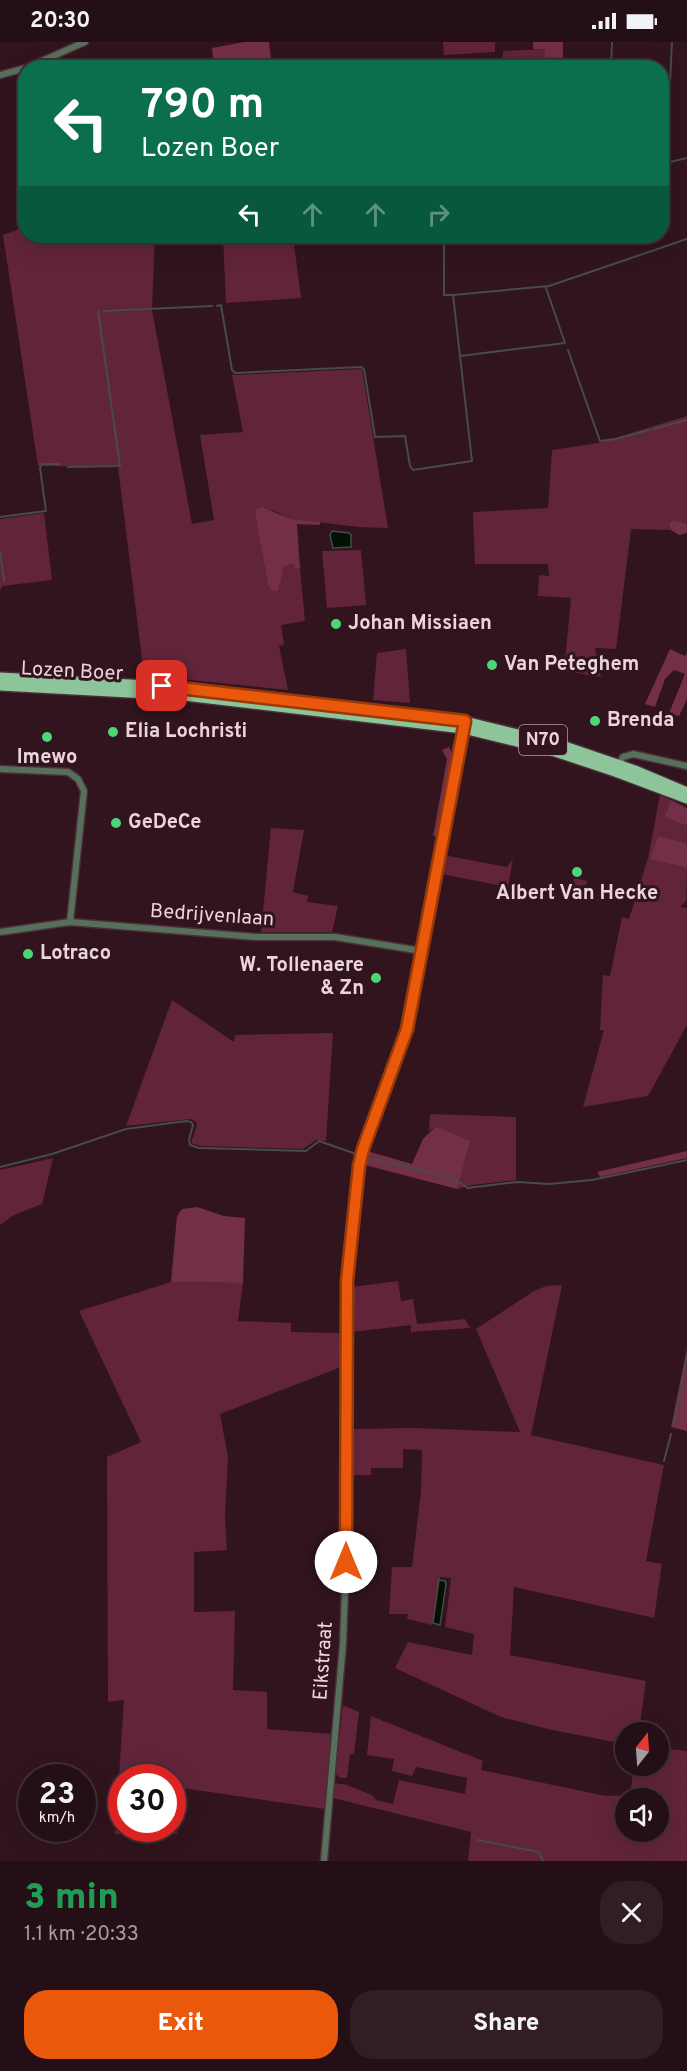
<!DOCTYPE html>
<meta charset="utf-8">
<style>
body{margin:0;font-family:Overpass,sans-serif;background:#311d23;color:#f1f3f6;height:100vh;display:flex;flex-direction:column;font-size:22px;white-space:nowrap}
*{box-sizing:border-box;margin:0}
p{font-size:20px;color:#a39ca1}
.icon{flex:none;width:33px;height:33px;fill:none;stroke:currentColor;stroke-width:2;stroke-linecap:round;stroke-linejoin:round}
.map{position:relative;height:1819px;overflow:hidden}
.details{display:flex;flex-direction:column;background:#250f16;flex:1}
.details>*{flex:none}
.banner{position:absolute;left:18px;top:18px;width:651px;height:183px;border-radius:24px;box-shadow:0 6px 24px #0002,0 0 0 2px #422f35;background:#0b6e4f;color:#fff;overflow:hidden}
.needle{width:39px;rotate:17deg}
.fabs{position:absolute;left:615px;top:1680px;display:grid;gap:12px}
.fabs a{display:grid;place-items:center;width:54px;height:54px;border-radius:50%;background:#250f16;box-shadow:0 6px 24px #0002,0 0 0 2px #422f35;font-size:30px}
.speed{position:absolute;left:18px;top:1722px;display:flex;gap:12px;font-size:30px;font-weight:700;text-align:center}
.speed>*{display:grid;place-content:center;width:78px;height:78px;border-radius:50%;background:#250f16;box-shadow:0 6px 24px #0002,0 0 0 2px #422f35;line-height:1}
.speed small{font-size:15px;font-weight:400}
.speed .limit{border:9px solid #d22;background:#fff;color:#111}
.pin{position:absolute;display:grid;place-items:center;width:51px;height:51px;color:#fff;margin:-26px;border-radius:12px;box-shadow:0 3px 9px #0006}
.me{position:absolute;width:66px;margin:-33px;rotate:0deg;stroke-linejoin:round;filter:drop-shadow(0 0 4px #0008)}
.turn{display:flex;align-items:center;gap:21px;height:126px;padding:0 24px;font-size:27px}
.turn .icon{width:78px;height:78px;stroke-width:2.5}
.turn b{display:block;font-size:42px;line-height:51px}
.lanes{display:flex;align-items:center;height:57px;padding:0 24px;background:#0003;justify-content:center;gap:30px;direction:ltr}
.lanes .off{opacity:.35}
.round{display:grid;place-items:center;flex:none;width:63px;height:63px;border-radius:24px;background:#311d23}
.summary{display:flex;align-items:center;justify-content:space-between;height:102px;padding:0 24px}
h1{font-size:36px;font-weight:800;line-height:45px;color:#1e9e55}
.cta{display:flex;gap:12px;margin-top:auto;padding:12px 24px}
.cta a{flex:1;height:69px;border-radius:24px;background:#ea580c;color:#fff;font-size:24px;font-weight:800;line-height:69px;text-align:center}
.cta a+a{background:#311d23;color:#f1f3f6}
.status{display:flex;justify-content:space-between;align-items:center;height:42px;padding:0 30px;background:#250f16;direction:ltr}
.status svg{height:16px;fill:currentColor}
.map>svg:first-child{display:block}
</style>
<div class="status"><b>20:30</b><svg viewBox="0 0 49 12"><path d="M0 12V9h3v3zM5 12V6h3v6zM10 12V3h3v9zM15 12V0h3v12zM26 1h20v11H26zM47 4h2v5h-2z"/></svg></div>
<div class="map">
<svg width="687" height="1819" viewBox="0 0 687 1819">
<rect width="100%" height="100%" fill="#31141e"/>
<path fill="#61243a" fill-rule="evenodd" d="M443 0H495V10L444 13Z
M545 7V15H563V25L502 26 503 9Z
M25 185 26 194H155L152 268 192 482 214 478 200 393 243 390 232 333 362 327 388 486 359 485 291 477 272 468 255 472 268 544 272 549 280 544V534L283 524 294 522 295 526H300L305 579 281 583 284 603 279 604 288 648 144 633 118 425 38 424 3 193Z
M223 194H293L301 256 226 261Z
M687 374V482L674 478 669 481 671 488 631 487 616 607 595 606 601 635 564 629 571 556 538 554 539 533 549 534 548 522H475L473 470 548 466 552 408 598 401Z
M44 471 52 538 2 544 0 549V477Z
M361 508 366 563 327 566 322 509Z
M406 607 410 661 373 658 377 611Z
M660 753 671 758 666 775 687 784V801L658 794 651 817 687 826 686 859 680 865 687 866V983L648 1054 583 1065 604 988H600L603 933 610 934 622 875 629 877 648 816Z
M271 786 304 788 293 850 308 854 307 860 338 864 332 890H261Z
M443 813 507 825 513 817 508 845 441 832 440 828Z
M574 836 587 839 584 851 571 850Z
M172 958 234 1000 235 993 333 991 326 1099 316 1098 303 1107 200 1104 191 1101 197 1083 196 1080 191 1077 126 1084Z
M430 1072 516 1075V1138L472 1143 457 1147 469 1099 436 1084 429 1089Z
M53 1116 42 1162 14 1173 0 1183V1128Z
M398 1239 401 1259 413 1257 417 1282 465 1277 470 1286 411 1290V1283L352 1290V1245Z
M171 1240 243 1241 238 1279 291 1281V1290L341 1291V1325L220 1372 228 1415 225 1474 227 1508 194 1510V1570L235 1569 233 1648 267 1650V1687L332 1692 325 1767 182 1746 177 1792H115L124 1658 108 1660 107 1415 141 1400 79 1269ZM122 1736H172V1786H122Z
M562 1243 531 1393 664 1423 646 1519 662 1522 654 1576 514 1545 510 1613 646 1639 639 1690H626L625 1702 552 1688 501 1675 395 1626 408 1600 472 1613 474 1592 445 1585 451 1536 440 1535 432 1583 407 1577 408 1572H389L392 1525H412L421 1449 422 1408 403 1407V1426H371V1433H353V1387L413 1386 520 1390 476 1287 534 1249 546 1244Z
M343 1663 359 1670 354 1712H350L347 1736H341L335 1732Z
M371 1674 483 1719 481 1728 606 1754 630 1753 634 1724H658L659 1706 687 1709V1819H468L471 1790 333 1756 334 1741 347 1743 372 1753 376 1758 393 1762 399 1738 465 1752 467 1736 416 1725 412 1734 392 1729 394 1717 367 1713ZM626 1756H658V1790H626Z"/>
<path fill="#732f47" d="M244 0H269L272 25H214L212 6Z
M533 0H563V15H545V7H533Z
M262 465 291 477 320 480V483L297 482 300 526H295L293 522 284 524C280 533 282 542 277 549H272L268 544 255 472 257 466Z
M674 478 687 482V491L679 493 671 488 669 481Z
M670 607 685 614 687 611V657L679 674 669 671 685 632 674 628 665 637 655 665 645 662Z
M449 705 454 717 438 795 433 794 447 717 442 708Z
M671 758 687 766V784L665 775Z
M658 794 687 801V826L650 817Z
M436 1084 470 1099 457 1147 365 1123 367 1109 412 1122 423 1097Z
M687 1109V1116L600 1135 597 1130Z
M197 1165 224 1174 245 1176 243 1241 171 1240 177 1174 182 1167Z
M687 1306V1389L671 1385Z"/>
<path fill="#011104" stroke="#474c44" stroke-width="1.5" d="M332 489 349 491 351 493V505L333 506 330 493Z
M439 1538 445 1539 446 1542 440 1583 433 1581Z"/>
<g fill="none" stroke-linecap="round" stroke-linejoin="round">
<path stroke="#474c44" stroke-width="2" d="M672 0 666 121 687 116
M611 26 612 0
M453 253 549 244 687 197
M217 264 221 263 232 328 235 331 361 325 364 327 375 395 405 394 410 424 413 428 472 419 453 253H444V194
M104 269 212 264
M568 308 600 399 616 397 649 388
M460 314 565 301 546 246
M653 387 687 378
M68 425 120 424 98 269
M0 475 46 469 40 426 42 422H59
M0 510 4 539
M367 1116C387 1121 457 1133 467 1146L517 1140 549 1142 592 1138 687 1118
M0 1125 52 1112 126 1087 186 1079 191 1080 193 1083 189 1098 190 1103 199 1106 306 1109 319 1099 356 1112
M674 1382 687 1313
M664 1419 671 1392
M478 1798 539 1810 543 1819"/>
<defs>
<path id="minor" d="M26 26 85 0
M0 33 26 26
M618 725 623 715 633 712 687 724
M0 727 68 730 78 737 84 749 70 880
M0 890 70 880 256 895H335L422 909
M324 1819 343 1602 346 1520 348 1218 359 1124 363 1107 407 986 463 686"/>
<path id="primary" d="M0 635 185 645 465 679 559 702 635 728 687 750
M0 644 184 654 463 687 546 707 615 730 687 757"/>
</defs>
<use href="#minor" stroke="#4b2f38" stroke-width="9"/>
<use href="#primary" stroke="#4b2f38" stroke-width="12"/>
<use href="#minor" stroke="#57705c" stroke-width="6"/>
<use href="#primary" stroke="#8ec499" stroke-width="9"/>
</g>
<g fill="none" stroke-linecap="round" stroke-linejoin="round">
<defs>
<path id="route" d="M162 644 465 679 407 987 363 1107 359 1124 347 1239 346 1520"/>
</defs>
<use href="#route" stroke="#983908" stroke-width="15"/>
<use href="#route" stroke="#ea580c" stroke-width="10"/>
</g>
<g fill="#4bd677" stroke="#31141e" stroke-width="2">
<circle cx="336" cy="582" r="6"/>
<circle cx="492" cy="623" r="6"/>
<circle cx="595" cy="679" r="6"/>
<circle cx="113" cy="690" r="6"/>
<circle cx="47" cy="695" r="6"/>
<circle cx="116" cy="781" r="6"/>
<circle cx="577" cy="830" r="6"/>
<circle cx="28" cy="912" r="6"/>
<circle cx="376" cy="936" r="6"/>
</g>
<g text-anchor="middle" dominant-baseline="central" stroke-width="6" stroke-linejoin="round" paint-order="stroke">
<rect fill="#31141e" stroke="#b29ba2" stroke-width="1.5" x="519" y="683" width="48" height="30" rx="4.5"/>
<g font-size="18" font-weight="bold" fill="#ead5db">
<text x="543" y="698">N70</text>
</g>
<g font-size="20" font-weight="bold" fill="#ead5db" stroke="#31141e" text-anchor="start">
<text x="348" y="582">Johan Missiaen</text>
<text x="504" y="623">Van Peteghem</text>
<text x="607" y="679">Brenda</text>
<text x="125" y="690">Elia Lochristi</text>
<text x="47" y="716" text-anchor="middle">Imewo</text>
<text x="128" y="781">GeDeCe</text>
<text x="577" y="852" text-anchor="middle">Albert Van Hecke</text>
<text x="40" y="912">Lotraco</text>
<text x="364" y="924" text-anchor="end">W. Tollenaere<tspan x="364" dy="23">&amp; Zn</tspan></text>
</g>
<g font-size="20" fill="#ead5db" stroke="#31141e">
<text transform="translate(72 630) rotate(3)">Lozen Boer</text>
<text transform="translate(212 874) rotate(4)">Bedrijvenlaan</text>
<text transform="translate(324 1619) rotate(-86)">Eikstraat</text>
</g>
</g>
</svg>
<div class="fabs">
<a><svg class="needle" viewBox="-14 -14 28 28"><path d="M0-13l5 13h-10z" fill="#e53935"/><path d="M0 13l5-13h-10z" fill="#a39ca1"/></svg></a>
<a><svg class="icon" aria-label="sound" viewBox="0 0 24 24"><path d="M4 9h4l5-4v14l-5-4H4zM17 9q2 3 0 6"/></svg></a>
</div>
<div class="speed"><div>23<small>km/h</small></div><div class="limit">30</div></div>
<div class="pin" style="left:162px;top:644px;background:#d93025"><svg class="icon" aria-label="arrive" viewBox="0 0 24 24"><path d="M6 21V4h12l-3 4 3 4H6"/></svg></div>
<svg class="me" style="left:346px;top:1520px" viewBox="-20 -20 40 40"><circle r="19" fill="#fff"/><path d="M0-13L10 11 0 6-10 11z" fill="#ea580c"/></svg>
<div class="banner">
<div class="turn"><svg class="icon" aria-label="left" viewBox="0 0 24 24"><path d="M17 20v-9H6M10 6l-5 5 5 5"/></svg><div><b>790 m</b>Lozen Boer</div></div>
<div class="lanes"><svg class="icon" aria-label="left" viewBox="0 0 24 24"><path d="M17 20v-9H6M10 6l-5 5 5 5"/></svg><svg class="icon off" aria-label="ahead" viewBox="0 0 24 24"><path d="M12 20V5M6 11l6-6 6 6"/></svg><svg class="icon off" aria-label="ahead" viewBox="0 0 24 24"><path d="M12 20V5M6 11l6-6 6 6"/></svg><svg class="icon off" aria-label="right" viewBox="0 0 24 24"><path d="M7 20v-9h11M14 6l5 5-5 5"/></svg></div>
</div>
</div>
<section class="details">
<div class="summary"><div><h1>3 min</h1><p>1.1 km · 20:33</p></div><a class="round"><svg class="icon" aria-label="close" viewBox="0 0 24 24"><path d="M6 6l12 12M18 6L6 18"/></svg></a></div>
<div class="cta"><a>Exit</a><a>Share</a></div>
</section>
